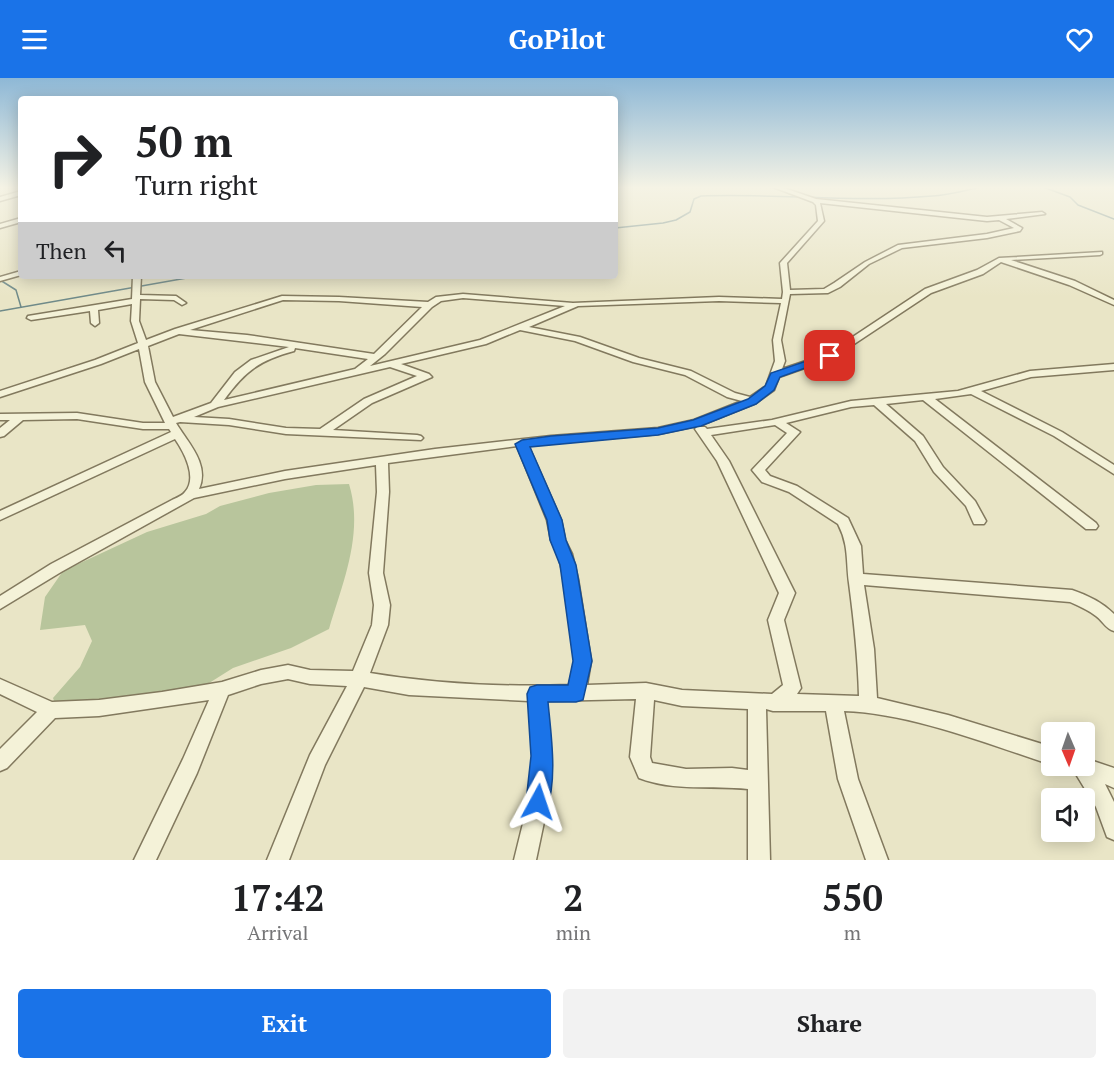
<!DOCTYPE html>
<style>
body{margin:0;font-family:"PT Serif",serif;background:#f2f2f2;color:#202124;height:100vh;display:flex;flex-direction:column;font-size:22px;white-space:nowrap}
*{box-sizing:border-box;margin:0}
p{font-size:20px;color:#757577}
.icon{flex:none;width:33px;height:33px;fill:none;stroke:currentColor;stroke-width:2;stroke-linecap:round;stroke-linejoin:round}
.map{position:relative;height:782px;overflow:hidden}
.panel{display:flex;flex-direction:column;background:#fff;flex:1}
.panel>*{flex:none}
.banner{position:absolute;left:18px;top:18px;width:600px;height:183px;border-radius:6px;box-shadow:0 3px 15px #0003;background:#fff;color:#202124;overflow:hidden}
.needle{width:39px;rotate:178deg}
.controls{position:absolute;left:1041px;top:644px;display:grid;gap:12px}
.controls a{display:grid;place-items:center;width:54px;height:54px;border-radius:6px;background:#fff;box-shadow:0 3px 15px #0003;font-size:30px}
.pin{position:absolute;display:grid;place-items:center;width:51px;height:51px;color:#fff;margin:-26px;border-radius:12px;box-shadow:0 3px 9px #0006}
.me{position:absolute;width:66px;margin:-33px;rotate:5deg;stroke-linejoin:round;filter:drop-shadow(0 0 4px #0008)}
.turn{display:flex;align-items:center;gap:21px;height:126px;padding:0 18px;font-size:27px}
.turn .icon{width:78px;height:78px;stroke-width:2.5}
.turn b{display:block;font-size:42px;line-height:51px}
.then{display:flex;align-items:center;height:57px;padding:0 18px;background:#0003;gap:12px;font-size:22px}
.eta{display:flex;justify-content:space-evenly;align-items:center;height:102px;text-align:center}
.eta b{font-size:36px;font-weight:700;line-height:42px}
.button{display:flex;gap:12px;margin-top:auto;padding:12px 18px}
.button a{flex:1;height:69px;border-radius:6px;background:#1a73e8;color:#fff;font-size:24px;font-weight:700;line-height:69px;text-align:center}
.button a+a{background:#f2f2f2;color:#202124}
header{display:flex;justify-content:space-between;align-items:center;height:78px;padding:0 18px;background:#1a73e8;color:#fff;font-size:27px;font-weight:700}
.map>svg:first-child{display:block}
</style>
<header><svg class="icon" aria-label="menu" viewBox="0 0 24 24"><path d="M4 6h16M4 12h16M4 18h16"/></svg>GoPilot<svg class="icon" aria-label="heart" viewBox="0 0 24 24"><path d="M12 20l-8-8c-3-5 5-10 8-4 3-6 11-1 8 4z"/></svg></header>
<div class="map">
<svg width="1114" height="782" viewBox="0 0 1114 782">
<rect width="100%" height="100%" fill="#e9e5c6"/>
<path fill="#b8c59c" d="M349 406C364 455 343 504 329 551L291 570 233 590 206 607 156 616 55 625 53 620 80 589 92 563 85 547 40 552 45 519 63 493 147 454 206 436 220 428 269 415 316 407Z"/>
<g fill="none" stroke-linecap="round" stroke-linejoin="round">
<path stroke="#6f8a89" stroke-width="1.5" d="M1043 109 1070 119 1078 127 1114 141
M615 150 663 145 676 142 690 134 694 121 701 118C778 115 855 125 932 118 949 117 966 112 982 109
M0 202 16 212 21 229
M0 233 198 198"/>
<defs>
<path id="street" d="M773 109H781L816 121 987 139 1042 134 1045 136 1006 141 1022 150 1020 153 987 160 902 170 869 186 840 209 828 215 790 216 781 262 785 283 782 291 827 276 925 211 977 192 999 180 1102 174V176L1100 177 1011 182 1075 203 1114 222V227L1069 207 1001 184 983 196 931 215 833 280 779 299 774 312 756 325 701 347 658 356 528 367 561 442 565 462 572 476 578 501 591 583 587 607 646 605 682 612 772 616 783 607 768 542 779 515 717 383 695 351 697 349H705L707 351 772 342 851 323 958 313 1030 293 1114 286V292L1031 299 981 313 1062 354 1114 387V396L1054 358 971 316 935 321 1096 445 1098 448 1096 451H1086L923 322 886 326 923 358 943 389 975 423 986 443 984 446H974L966 428 934 394 915 363 874 327 851 329 786 345 800 354 765 392 770 398 797 408 848 440 861 468 863 496 1072 512C1087 517 1102 524 1114 536V553C1106 551 1103 543 1096 538 1088 532 1079 528 1070 524L864 507 874 571 877 620 948 637 1052 669V687C988 666 910 635 844 633L858 701 888 782H866L838 701 826 633H773L766 631 770 782H748V711C711 707 676 714 639 700L630 679 636 621 546 623 551 678 548 725 536 782H514L528 725 533 678 529 623 409 617 364 609 325 687 289 782H267L310 677 347 608 310 606 288 601 261 606 228 617 197 695 156 782H134L183 681 209 622 99 638 55 640 7 690 0 693V671L37 634 0 616V601L52 624 99 622 162 614 222 604 261 592 288 587 310 592 353 593 372 547 374 527 369 495 377 414 376 387 285 401 194 420 61 494 0 531V518L51 486 172 422C176 420 182 418 185 414 198 400 184 374 175 361L0 442V433L171 354 169 351H143L77 341 23 342 4 358 0 359V350L10 342H0V336L77 335 143 345H165L145 304 139 271 101 286 0 319V313L95 282 138 265 131 243 132 226 98 232 99 245 95 248 91 245 90 233 31 242 27 240 28 238 132 221 133 198H141L140 217 176 218 186 225 182 227 174 222 140 221 139 243 146 262 175 251 282 218 339 219 428 224 436 219 463 216 573 225 719 219 782 221 783 214 780 185 818 143 816 127 813 124ZM820 125 987 143 999 142 1014 150 987 156 898 167 865 184 834 205 824 211 790 212 787 185 824 143ZM463 220 565 228 480 262 370 288 385 276 432 229 441 223ZM283 222 339 223 422 229 374 276 247 257 190 252ZM719 223 781 225 773 262 775 283 766 308 750 319 735 315 691 293 639 280 580 259 529 249 578 228ZM520 252 575 263 633 284 685 297 727 319 742 323 694 342 658 350 551 358 435 371 285 393 199 411C210 386 188 365 176 345L180 344 229 347 286 356 421 362 423 360 421 358 417 357 333 352 372 325 432 299 429 296 401 286 486 266ZM179 256 289 269 251 282 235 294 211 325 173 339 155 304 148 268ZM295 270 368 281 355 291 224 322C245 293 260 282 294 273ZM390 289 417 298 364 321 320 351 286 350 229 341 194 339 218 329ZM775 347 787 355 752 392 762 404 789 414 838 446C849 467 846 483 849 505 854 543 858 580 859 618L797 616 801 610 784 542 795 515 729 383 711 357ZM517 368 547 442 551 462 558 476 564 501 575 583 569 607C503 609 435 606 370 595L388 547 390 527 383 495 389 414 388 385ZM654 622 682 628 748 631V692L732 690 686 691 652 685 650 679Z
M21 113V117L0 123V119Z
M21 140V144L0 150V146Z
M21 193V197L0 203V199Z
M1084 680 1114 690V710L1105 706 1114 724V762L1107 759 1096 729 1071 688 1084 687Z"/>
</defs>
<use href="#street" stroke="#82795e" stroke-width="3"/>
<use href="#street" fill="#f4f2d8" fill-rule="evenodd"/>
</g>
<linearGradient id="sky" x2="0" y2="1"><stop stop-color="#8eb8d6"/><stop offset="0.5" stop-color="#f5f3e5"/><stop offset="1" stop-color="#f5f3e5" stop-opacity="0"/></linearGradient>
<rect width="1114" height="219" fill="url(#sky)"/>
<path fill="#1a73e8" stroke="#114b97" stroke-width="1.5" d="M830 275 833 276V280L780 299 774 312 756 326 701 348 658 357 530 369 562 442 566 462 576 487 592 583 583 622 576 624H548C551 656 558 703 546 733L538 736 530 733 526 724 531 678 527 616 530 609 537 607H568L573 583 560 487 550 462 547 442 515 366 522 362 551 358 658 350 693 342 748 321 765 308 771 295Z"/>
</svg>
<div class="controls">
<a><svg class="needle" viewBox="-14 -14 28 28"><path d="M0-13l5 13h-10z" fill="#e53935"/><path d="M0 13l5-13h-10z" fill="#757577"/></svg></a>
<a><svg class="icon" aria-label="sound" viewBox="0 0 24 24"><path d="M4 9h4l5-4v14l-5-4H4zM17 9q2 3 0 6"/></svg></a>
</div>
<div class="pin" style="left:830px;top:278px;background:#d93025"><svg class="icon" aria-label="arrive" viewBox="0 0 24 24"><path d="M6 21V4h12l-3 4 3 4H6"/></svg></div>
<svg class="me" style="left:538px;top:724px" viewBox="-20 -20 40 40"><path d="M0-17L14 15 0 8-14 15z" fill="#1a73e8" stroke="#fff" stroke-width="4"/></svg>
<div class="banner">
<div class="turn"><svg class="icon" aria-label="right" viewBox="0 0 24 24"><path d="M7 20v-9h11M14 6l5 5-5 5"/></svg><div><b>50 m</b>Turn right</div></div>
<div class="then">Then<svg class="icon" aria-label="left" viewBox="0 0 24 24"><path d="M17 20v-9H6M10 6l-5 5 5 5"/></svg></div>
</div>
</div>
<section class="panel">
<div class="eta">
<div><b>17:42</b><p>Arrival</p></div>
<div><b>2</b><p>min</p></div>
<div><b>550</b><p>m</p></div>
</div>
<div class="button"><a>Exit</a><a>Share</a></div>
</section>
